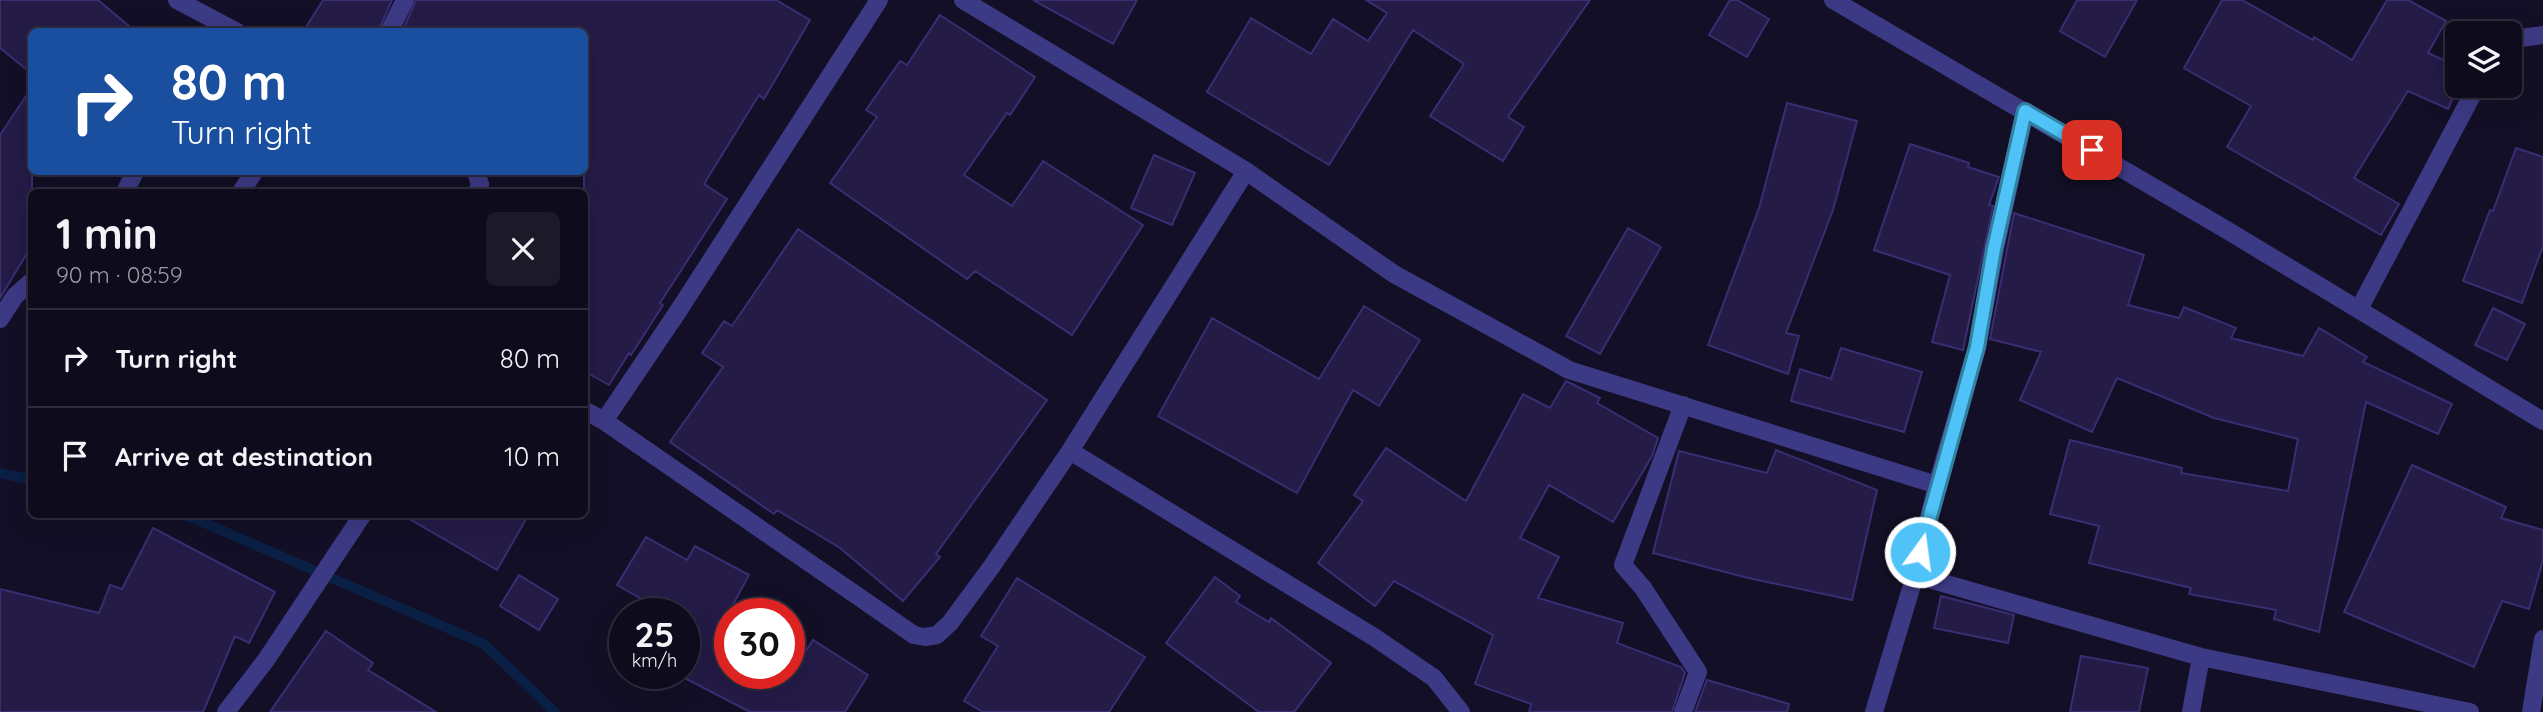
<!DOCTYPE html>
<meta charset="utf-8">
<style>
body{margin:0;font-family:Quicksand,sans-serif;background:#1c1929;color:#f1f3f6;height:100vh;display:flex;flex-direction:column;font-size:26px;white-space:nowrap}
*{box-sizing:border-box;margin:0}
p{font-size:23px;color:#9b9ba3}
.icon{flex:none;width:38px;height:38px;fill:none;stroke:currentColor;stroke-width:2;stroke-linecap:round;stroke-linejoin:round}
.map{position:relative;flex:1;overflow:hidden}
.side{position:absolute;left:28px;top:189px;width:560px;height:329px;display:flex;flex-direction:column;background:#0e0b1c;border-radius:10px;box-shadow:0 7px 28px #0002,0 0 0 2px #2e2b3b}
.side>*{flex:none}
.guide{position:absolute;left:28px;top:28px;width:560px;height:147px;border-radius:10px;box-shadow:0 7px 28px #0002,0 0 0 2px #2e2b3b;background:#1a4fa0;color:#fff;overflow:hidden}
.tools{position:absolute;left:2445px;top:21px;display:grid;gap:14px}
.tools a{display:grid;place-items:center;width:77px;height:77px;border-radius:10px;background:#0e0b1c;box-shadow:0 7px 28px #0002,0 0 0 2px #2e2b3b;font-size:35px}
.speed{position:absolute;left:609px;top:598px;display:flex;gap:14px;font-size:35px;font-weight:700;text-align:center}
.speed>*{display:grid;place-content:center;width:91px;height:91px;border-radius:50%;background:#0e0b1c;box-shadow:0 7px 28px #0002,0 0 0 2px #2e2b3b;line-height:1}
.speed small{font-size:18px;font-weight:400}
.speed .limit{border:10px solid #d22;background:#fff;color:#111}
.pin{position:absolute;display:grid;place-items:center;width:60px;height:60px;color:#fff;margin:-30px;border-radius:14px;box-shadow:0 4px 10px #0006}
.me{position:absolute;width:77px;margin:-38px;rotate:14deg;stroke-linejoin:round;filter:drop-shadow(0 0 5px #0008)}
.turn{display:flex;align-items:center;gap:24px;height:147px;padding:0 28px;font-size:32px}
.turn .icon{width:91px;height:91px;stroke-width:2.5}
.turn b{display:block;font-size:49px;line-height:60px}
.round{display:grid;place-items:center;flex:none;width:74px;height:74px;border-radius:10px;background:#1c1929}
.summary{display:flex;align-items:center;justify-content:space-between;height:119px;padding:0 28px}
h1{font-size:42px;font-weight:700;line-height:52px}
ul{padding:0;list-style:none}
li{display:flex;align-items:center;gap:21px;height:98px;padding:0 28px;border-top:2px solid #2e2b3b}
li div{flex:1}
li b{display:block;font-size:26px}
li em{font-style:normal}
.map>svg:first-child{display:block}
</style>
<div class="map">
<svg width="2543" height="712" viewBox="0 0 2543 712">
<rect width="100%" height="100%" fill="#130f26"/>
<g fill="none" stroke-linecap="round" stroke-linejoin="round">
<path stroke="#0a1f44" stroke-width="10" d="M0 473 32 480
M179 514 193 518 484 644 555 712"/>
</g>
<path fill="#241b47" stroke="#3b2d73" stroke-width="2" d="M0 0H98L136 32H32V74L0 48Z
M323 0H392L378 32H303Z
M416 0H776L810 20 764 99 759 95 704 184 727 199 660 303 663 305 631 355 629 353 609 385 584 371V32H402Z
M1033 0H1137L1113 44Z
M1366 0H1590L1508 117 1524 127 1503 161 1430 116 1464 64 1413 30 1329 165 1207 92 1251 18 1311 54 1333 19 1368 41 1387 13Z
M1730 0H1737L1769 19 1747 57 1709 35Z
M2077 0H2137L2105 57 2060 31Z
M2222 0H2242L2313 40 2314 37 2352 60 2387 0H2408L2446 21 2428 53 2457 66V89L2448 109 2408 91 2354 178 2399 204 2381 235 2227 147 2251 106 2184 68Z
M940 15 1035 77 1010 115 1007 113 964 175 1012 206 1043 161 1143 225 1072 335 975 271 967 279 830 183 877 117 866 110 900 61 907 65Z
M32 87V245L0 298V135Z
M1787 103 1857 121 1833 210 1786 333 1799 336 1788 374 1708 345 1759 208Z
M1910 144 1969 163 1968 167 1999 177 1989 205 1993 206 1963 350 1932 342 1950 275 1874 250Z
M2516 148 2543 157V246L2522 303 2463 281 2490 210 2493 211Z
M1154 155 1195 173 1172 225 1131 208Z
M2014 213 2144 255 2128 305 2179 318 2184 307 2236 328 2231 338 2303 356 2319 328 2367 357 2363 362 2452 404 2438 434 2366 402 2319 632 2274 619 2276 610 2189 594 2191 588 2089 563 2099 526 2050 514 2070 440 2182 468 2181 473 2288 491 2298 439 2214 418 2117 378 2092 432 2020 400 2041 352 1990 339Z
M1628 228 1661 247 1600 354 1566 336Z
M798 229 1047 400 936 554 940 557 903 601 840 548 777 510 774 514 670 442 723 367 702 353 724 321 732 326Z
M1364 306 1420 340 1379 406 1353 390 1297 493 1158 416 1212 318 1319 379Z
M2493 308 2525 324 2507 360 2475 345Z
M1841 348 1922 372 1904 432 1791 401 1800 369 1831 379Z
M1566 381 1600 398 1597 403 1658 438 1652 456 1613 522 1549 485 1520 538 1559 557 1538 598 1623 623 1617 643 1681 667 1685 673 1672 712H1529L1531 704 1475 684 1493 635 1394 581 1375 606 1318 563 1363 501 1354 495 1386 448 1466 501 1523 394 1550 408Z
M1776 450 1877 490 1852 600 1744 577 1653 553 1679 451 1767 473Z
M2412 465 2506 507 2501 518 2543 530V560L2529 609 2502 601 2474 667 2344 612Z
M401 514H529L497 570Z
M153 528 275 592 249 643 235 636 203 712H0V589L99 613 110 585 122 589Z
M646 537 687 560 695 546 749 575 730 610V674H791L813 640 868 675 845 712H750L677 674H684V614H668L617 585Z
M519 575 558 599 539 630 500 606Z
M1215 577 1240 596 1236 602 1269 622 1271 618 1331 663 1294 712H1259L1166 643Z
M1017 578 1145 657 1109 712H983L964 701 998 646 981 636Z
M1941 596 2014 615 2008 643 1934 628Z
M326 631 373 663 368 670 436 712H270Z
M2081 656 2148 668 2139 712H2070Z
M1707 680 1789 704 1787 712H1695Z"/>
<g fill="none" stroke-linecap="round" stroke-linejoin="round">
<path stroke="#3d3a85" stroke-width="18" d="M177 0 237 32
M963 0 1246 171 1394 274 1569 370 1937 485
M1833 0 2225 229 2543 421
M389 32 405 0
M2510 43 2514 39 2543 35
M476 172 480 184 477 192
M125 192 135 172
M241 192 254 172
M2359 309 2477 86
M0 319 15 296 32 281
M1683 405 1623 565 1643 588 1698 672 1683 712
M584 410 604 421 677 313 879 0
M604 421 914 635 925 637 937 635 950 623 992 566 1070 451 1246 171
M1070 451 1374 637 1434 678 1461 712
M1915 575 2201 657 2470 712
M226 712 266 660 363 514
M1874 712 1915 575 1937 485 1977 347 1995 249 2025 111
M2191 712 2201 657
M2531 712 2543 639"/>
</g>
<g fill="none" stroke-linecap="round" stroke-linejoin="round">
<defs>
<path id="route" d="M1920 552 1977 347 1994 249 2025 111 2092 150"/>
</defs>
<use href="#route" stroke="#337fa1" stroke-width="18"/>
<use href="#route" stroke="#4fc3f7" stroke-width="12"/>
</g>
</svg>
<div class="tools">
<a><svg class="icon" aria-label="layers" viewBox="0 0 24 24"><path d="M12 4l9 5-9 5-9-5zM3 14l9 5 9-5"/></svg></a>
</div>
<div class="speed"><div>25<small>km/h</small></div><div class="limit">30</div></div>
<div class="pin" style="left:2092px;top:150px;background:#d93025"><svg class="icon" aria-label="arrive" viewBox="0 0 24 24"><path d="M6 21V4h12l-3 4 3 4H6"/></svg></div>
<svg class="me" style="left:1920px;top:552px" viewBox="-20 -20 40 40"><circle r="17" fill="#4fc3f7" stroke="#fff" stroke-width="3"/><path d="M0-11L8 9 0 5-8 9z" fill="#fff"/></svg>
<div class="guide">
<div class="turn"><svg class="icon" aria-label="right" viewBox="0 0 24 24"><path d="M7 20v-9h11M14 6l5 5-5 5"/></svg><div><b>80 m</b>Turn right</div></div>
</div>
<section class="side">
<div class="summary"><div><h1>1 min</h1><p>90 m · 08:59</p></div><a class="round"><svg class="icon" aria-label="close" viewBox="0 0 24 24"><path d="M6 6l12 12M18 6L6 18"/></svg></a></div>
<ul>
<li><svg class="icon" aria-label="right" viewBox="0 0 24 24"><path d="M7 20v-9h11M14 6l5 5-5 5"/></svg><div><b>Turn right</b></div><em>80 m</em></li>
<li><svg class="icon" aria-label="arrive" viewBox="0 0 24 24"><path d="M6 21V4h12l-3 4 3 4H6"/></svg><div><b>Arrive at destination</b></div><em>10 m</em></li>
</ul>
</section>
</div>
